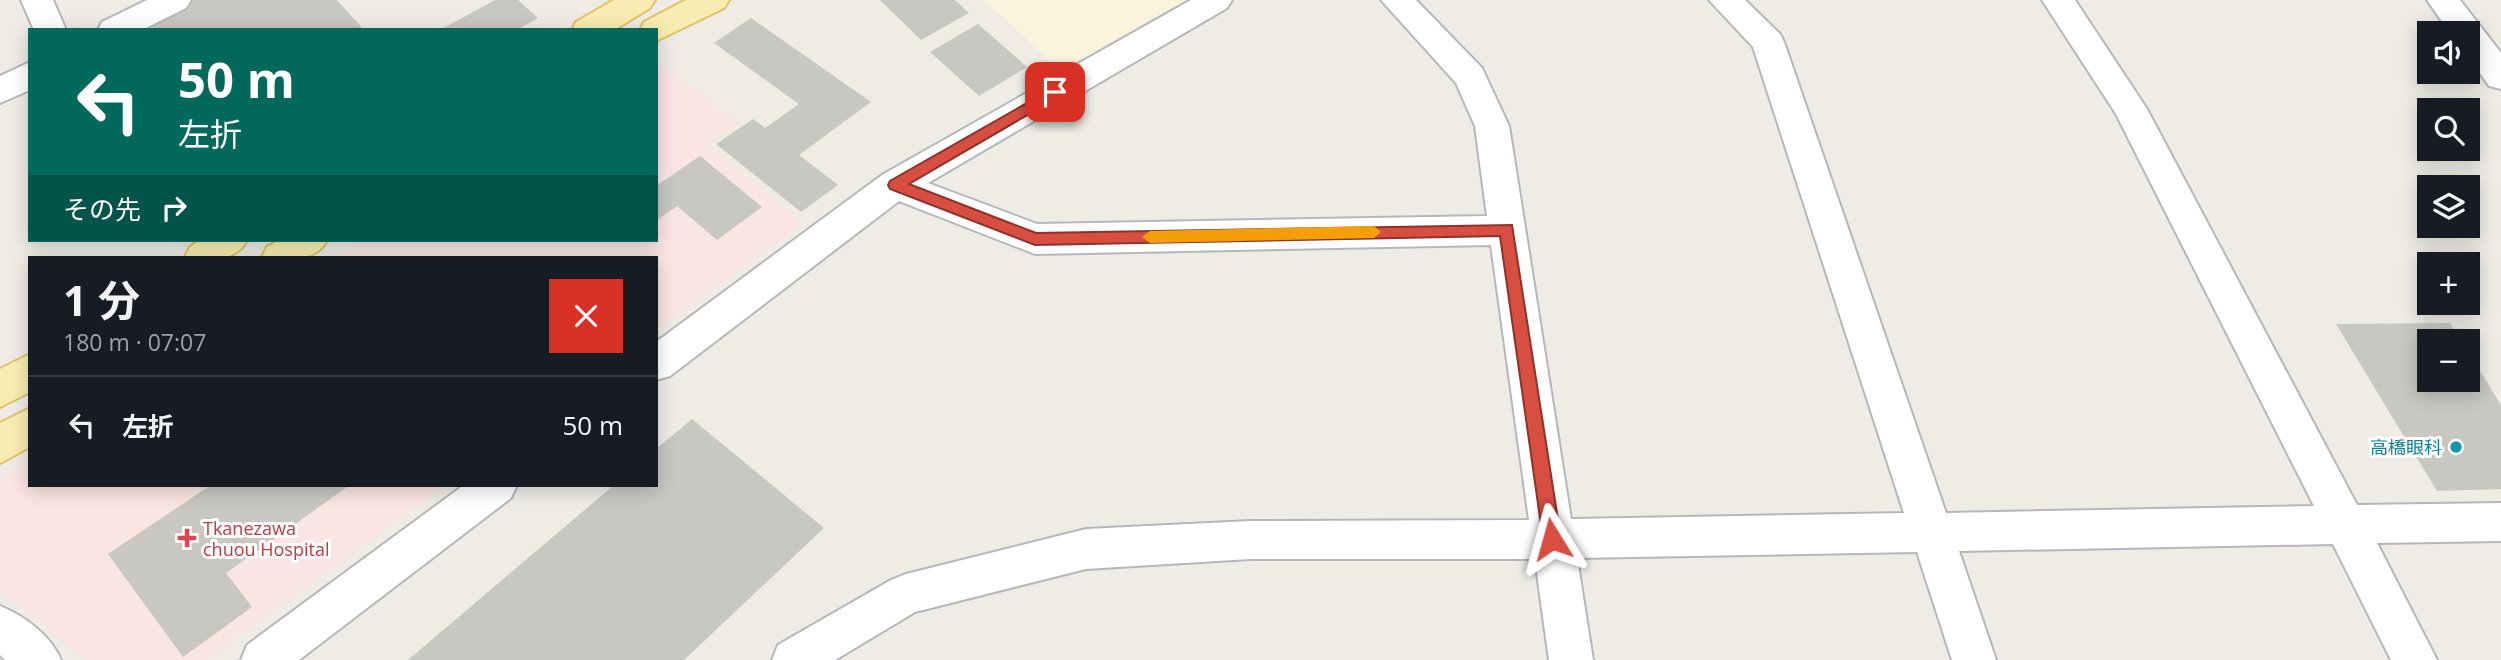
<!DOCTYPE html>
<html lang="ja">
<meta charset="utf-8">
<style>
body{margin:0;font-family:"Open Sans","Noto Sans JP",sans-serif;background:#20242c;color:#f1f3f6;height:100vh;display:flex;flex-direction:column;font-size:26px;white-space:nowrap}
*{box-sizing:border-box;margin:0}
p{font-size:23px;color:#9ea1a6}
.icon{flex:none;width:38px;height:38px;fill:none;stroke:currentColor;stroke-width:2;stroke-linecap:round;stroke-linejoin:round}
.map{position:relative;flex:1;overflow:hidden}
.side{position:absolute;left:28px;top:256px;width:630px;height:231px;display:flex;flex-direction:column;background:#171b24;border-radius:0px;box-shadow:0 4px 18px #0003}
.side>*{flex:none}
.hud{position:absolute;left:28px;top:28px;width:630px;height:214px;border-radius:0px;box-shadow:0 4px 18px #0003;background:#00695c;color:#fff;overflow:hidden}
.buttons{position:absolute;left:2417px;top:21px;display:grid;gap:14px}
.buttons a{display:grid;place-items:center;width:63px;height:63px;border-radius:0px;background:#171b24;box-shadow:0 4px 18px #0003;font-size:35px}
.pin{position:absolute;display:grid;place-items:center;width:60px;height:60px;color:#fff;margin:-30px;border-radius:14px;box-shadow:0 4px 10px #0006}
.me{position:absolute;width:77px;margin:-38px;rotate:352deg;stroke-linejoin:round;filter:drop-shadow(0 0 5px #0008)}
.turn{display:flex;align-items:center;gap:24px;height:147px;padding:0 35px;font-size:32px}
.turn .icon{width:91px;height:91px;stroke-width:2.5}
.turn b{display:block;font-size:49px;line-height:60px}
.then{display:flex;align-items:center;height:66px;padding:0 35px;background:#0003;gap:14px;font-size:26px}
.round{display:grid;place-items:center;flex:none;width:74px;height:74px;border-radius:0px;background:#20242c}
.summary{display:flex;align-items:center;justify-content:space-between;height:119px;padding:0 35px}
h1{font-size:42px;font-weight:700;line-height:52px}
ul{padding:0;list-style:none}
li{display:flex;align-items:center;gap:21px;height:98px;padding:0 35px;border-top:2px solid #363941}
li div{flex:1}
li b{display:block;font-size:26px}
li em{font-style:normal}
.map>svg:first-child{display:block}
</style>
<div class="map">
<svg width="2501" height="660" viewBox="0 0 2501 660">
<rect width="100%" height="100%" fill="#eeece5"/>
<path fill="#faf4dd" d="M984 0H1186L1060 70Z"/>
<path fill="#f9e5e3" d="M656 60 739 123 709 145 802 224 656 331V257H335L363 240H656Z
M30 460V485H446L206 660H86L0 591V480Z"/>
<path fill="#c9c7c2" d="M175 0H337L364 30H155L143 15Z
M495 0H518L538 18 517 30H440Z
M880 0H955L969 13 921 40Z
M751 18 871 102 799 155 838 185 801 212 716 144 753 119 765 128 799 104 714 43Z
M978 24 1027 67 979 96 930 52Z
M700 156 762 207 717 240 677 206 656 221V186Z
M2450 323 2461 341H2429V380H2468V351L2501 405V489L2437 491 2336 324Z
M692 419 824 528 684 660H408L614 485H656V449Z
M211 485H350L226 573 252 607 183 657 108 554Z"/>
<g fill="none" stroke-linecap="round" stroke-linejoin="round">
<defs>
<path id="minor" d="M21 0H53L66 30H34Z
M147 0H191L186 8 142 30H98L102 22Z
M1191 0H1232L1227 8 928 183 1037 224 1487 216 1475 126 1456 83 1381 0H1416L1482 68 1509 126 1571 519 1904 513 1753 47 1709 0H1745L1780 34 1784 42 1946 513 2314 506 2116 114 2042 0H2075L2147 109 2357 505 2501 503V541L2377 543 2437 660H2391L2333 544 1959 551 1996 660H1952L1917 552 1577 558 1593 660H1549L1535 559H1250L1086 569 915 612 835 660H772L778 645 891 580 906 574 1086 529 1250 521 1529 520 1491 245 1035 254 899 201 670 376 656 380V342L882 175Z
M2427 0H2460L2501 53V89L2489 86 2468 56V33H2450Z
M30 62V90L0 103V76Z
M464 485H517L511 498 299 660H241L247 645Z
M0 606C25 616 51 636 61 660H5L0 655Z"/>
<path id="major" d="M614 0H655L650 8 614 30H572L576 22Z
M686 0H729L724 8 656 41V30H640L644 22Z
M200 240H247C235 264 209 257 185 257L190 247Z
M279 240H327C315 264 286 257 262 257L267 247Z
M30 354V392L0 407V369Z
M30 408V447L0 463V423Z"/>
</defs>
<use href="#minor" stroke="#b5b7ba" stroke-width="4"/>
<use href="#major" stroke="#e3c368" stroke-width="4"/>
<use href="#minor" fill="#fff" fill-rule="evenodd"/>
<use href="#major" fill="#f7edb1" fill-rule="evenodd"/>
</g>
<path fill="#d84f41" stroke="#8c332a" stroke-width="2" d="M1055 87 1062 92 1060 96 909 184 1036 233 1512 225 1561 539 1558 545 1552 547 1546 545 1543 539 1500 236 1035 245 890 189 888 185 890 181Z"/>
<path fill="#f59e0b" d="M1374 226 1381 232 1374 238 1150 243 1142 237 1150 231Z"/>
<circle fill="#0f9aa8" stroke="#fff" stroke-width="2.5" cx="2456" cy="447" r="7"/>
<path fill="#e0444e" stroke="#fff" stroke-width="2.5" d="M183.5 527.5h7v7h7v7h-7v7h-7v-7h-7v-7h7z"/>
<g text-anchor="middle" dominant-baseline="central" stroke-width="6" stroke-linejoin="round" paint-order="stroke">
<g font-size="18" fill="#0d838f" stroke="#fff" text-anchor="end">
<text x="2442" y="447">高橋眼科</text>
</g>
<g font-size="18" fill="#be3a42" stroke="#fff" text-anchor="start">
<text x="203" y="528">Tkanezawa<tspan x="203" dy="21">chuou Hospital</tspan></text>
</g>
</g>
</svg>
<div class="buttons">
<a><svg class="icon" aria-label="sound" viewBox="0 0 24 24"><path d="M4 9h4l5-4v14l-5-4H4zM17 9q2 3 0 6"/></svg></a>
<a><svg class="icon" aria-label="search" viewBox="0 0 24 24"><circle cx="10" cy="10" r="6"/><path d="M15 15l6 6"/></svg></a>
<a><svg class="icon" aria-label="layers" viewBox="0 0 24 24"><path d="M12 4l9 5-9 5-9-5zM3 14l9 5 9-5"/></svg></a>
<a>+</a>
<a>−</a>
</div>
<div class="pin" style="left:1055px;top:92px;background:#d93025"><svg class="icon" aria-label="arrive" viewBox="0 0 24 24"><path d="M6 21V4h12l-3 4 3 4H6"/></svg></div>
<svg class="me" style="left:1552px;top:539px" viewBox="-20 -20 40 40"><path d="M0-17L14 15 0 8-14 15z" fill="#d84f41" stroke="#fff" stroke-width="4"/></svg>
<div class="hud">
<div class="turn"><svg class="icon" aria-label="left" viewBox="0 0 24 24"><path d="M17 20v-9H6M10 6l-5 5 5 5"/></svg><div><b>50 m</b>左折</div></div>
<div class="then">その先<svg class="icon" aria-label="right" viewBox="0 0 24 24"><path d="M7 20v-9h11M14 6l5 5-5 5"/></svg></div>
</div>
<section class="side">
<div class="summary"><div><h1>1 分</h1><p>180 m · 07:07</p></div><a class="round" style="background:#d93025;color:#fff"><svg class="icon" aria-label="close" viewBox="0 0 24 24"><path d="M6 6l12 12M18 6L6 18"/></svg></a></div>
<ul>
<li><svg class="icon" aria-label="left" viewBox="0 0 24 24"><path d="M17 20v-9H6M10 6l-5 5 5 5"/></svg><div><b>左折</b></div><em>50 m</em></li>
</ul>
</section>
</div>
